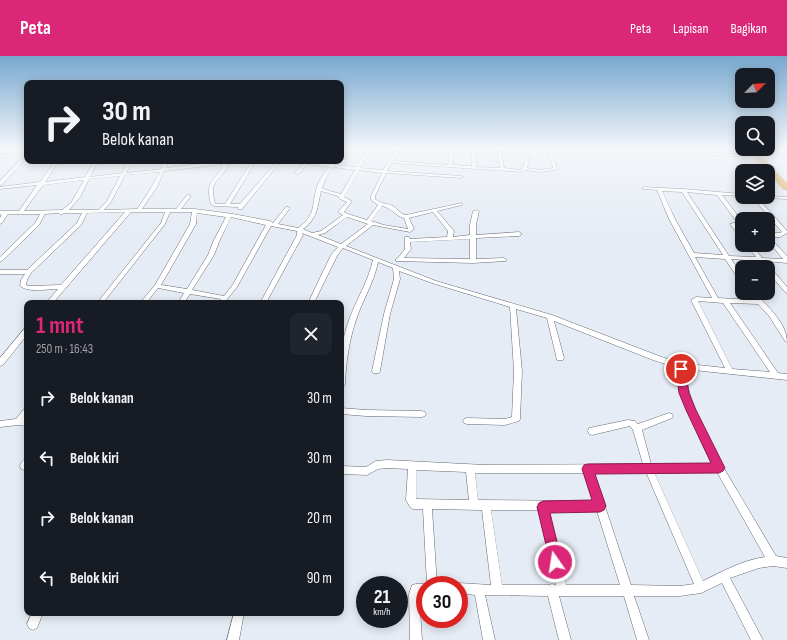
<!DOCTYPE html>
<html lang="id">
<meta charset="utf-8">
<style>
body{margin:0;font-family:"Sofia Sans Condensed",sans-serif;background:#20242c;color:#f1f3f6;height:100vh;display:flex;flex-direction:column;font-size:15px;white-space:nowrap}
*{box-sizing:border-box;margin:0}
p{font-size:13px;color:#9ea1a6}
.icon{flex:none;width:22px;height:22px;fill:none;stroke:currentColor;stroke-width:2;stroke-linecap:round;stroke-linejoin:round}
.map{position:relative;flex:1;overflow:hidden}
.panel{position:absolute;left:24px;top:244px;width:320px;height:316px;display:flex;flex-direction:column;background:#171b24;border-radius:8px;box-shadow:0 2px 10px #0003}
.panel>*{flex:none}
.hud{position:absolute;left:24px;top:24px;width:320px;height:84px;border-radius:8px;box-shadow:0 2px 10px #0003;background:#171b24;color:#f1f3f6;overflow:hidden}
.needle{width:26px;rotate:66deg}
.tools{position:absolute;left:735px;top:12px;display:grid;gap:8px}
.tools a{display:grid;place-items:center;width:40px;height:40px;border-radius:8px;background:#171b24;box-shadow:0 2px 10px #0003;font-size:20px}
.speed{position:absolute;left:356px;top:520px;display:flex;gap:8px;font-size:20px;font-weight:700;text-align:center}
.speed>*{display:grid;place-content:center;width:52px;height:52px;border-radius:50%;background:#171b24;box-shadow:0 2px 10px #0003;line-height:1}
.speed small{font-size:10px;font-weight:400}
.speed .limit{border:6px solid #d22;background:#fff;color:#111}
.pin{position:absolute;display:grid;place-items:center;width:34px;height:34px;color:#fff;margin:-17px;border:2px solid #fff;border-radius:50%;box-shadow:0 1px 4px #0007}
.me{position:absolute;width:44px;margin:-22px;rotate:347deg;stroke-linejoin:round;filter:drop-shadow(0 0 3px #0008)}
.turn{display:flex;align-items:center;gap:14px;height:84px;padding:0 12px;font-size:18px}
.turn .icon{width:52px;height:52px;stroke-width:2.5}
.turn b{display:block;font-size:28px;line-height:34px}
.round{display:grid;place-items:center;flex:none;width:42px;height:42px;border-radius:8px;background:#20242c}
.head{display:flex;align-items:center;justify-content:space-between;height:68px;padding:0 12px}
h1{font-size:24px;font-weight:700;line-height:30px;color:#db2777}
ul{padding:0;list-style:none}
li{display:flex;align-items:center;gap:12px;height:60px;padding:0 12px}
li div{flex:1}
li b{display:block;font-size:15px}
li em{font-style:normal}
header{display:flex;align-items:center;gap:24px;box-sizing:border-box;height:56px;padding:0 20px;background:#db2777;color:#fff}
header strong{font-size:19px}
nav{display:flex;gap:22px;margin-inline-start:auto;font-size:14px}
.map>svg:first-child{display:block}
</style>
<header>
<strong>Peta</strong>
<nav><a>Peta</a><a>Lapisan</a><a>Bagikan</a></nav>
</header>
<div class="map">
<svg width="787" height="584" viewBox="0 0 787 584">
<rect width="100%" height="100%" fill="#e6ecf5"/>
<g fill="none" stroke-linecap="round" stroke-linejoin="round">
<defs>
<path id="minor" d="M341 93H345L341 97Z
M367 93H371L360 112 383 114 396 93H400L393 105 448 109 450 93H454L452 109 472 110V93H476V111L500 112 497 93H501L504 112 521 114C526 108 525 100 522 93H526L529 105 527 112 540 114 553 112 547 93H551L557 113 555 114 540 116 525 114 522 116 391 107 387 115 461 120 463 121 461 122 386 117 375 140V143C381 148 387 147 393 150 398 153 400 158 406 159L462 147V149L437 155 454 175 453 181 470 179V169L473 155 478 154 479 155 476 169V179L519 176 522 178 519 180 476 182V203L504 202 507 204 506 205 473 207 396 205V203L398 202 405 193V181H409L410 183 447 181 448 175 433 156 409 162 414 173 410 176 373 169 346 190 436 225 552 259 659 300 680 307 725 312 691 244 696 241 712 242 669 163 657 134 645 133H643V131L683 133 742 138V140L722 139 742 165V169H737L742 176V182L740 181 730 168 737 166 717 139 687 136 729 200 756 201 746 189H752L762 202 783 203 768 185V177H779L782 176 752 141H757L787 175V177L780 181H769L787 200V207L765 205 762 207 759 205 731 203 742 219V226L740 225 725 203 695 201 718 242 754 244 748 237H755C767 250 787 267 787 286L785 285 769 260 758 248 730 247 778 317 787 318V324L684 313C691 356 713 394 735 431 749 454 762 477 776 500L787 502V512L773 510 759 512 730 522 763 584H751L722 527 701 537 680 540H634L649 584H637L624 540H559L571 584H559L548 540 485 539 495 584H483L475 539 459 537V529H455L459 527 491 529 482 454 432 453 437 529H425V538H419L422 584H410L409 538 412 529 416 528H427L423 453H413L410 451 406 444 408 413 387 412 378 413 367 419 341 418V410L366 411 376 405 387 404 485 409 643 408 633 374 630 370 592 379 589 378 588 375 589 372 628 364 635 365 638 368 669 357 672 358 673 360 672 362 642 374 651 408H712C697 377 682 347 677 312L653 304 554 265 564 302 563 304H557L547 262 516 253 522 315 520 363 519 365 505 369 467 368 464 367 463 365 464 363 467 362 505 363 512 361 514 315 510 251 432 227 399 215 400 223 390 258 380 315 379 317H373L372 315 384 258 394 223 393 212 378 206C374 227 362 245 356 264 349 285 346 306 345 328L344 330 341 331C341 306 340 288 349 264 356 244 368 226 373 204L343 192 337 200 314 247H308L331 199 338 191 302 177 303 179 266 247H260L297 179V175L271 170 237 231 224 247H218L221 243 190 238 184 247H178L184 237 158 232 146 247H140L155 229 190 168 192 156H170L165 168 103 247H97L161 167 165 156H131L53 247H46L58 233C46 233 29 237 20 230L21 224 25 218H0V214H27L77 167 82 157H64L61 159 59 157 45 158 39 169 2 205 0 206V201L35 167 40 158H8L2 167 0 168V162L2 158 0 159V155H19L37 129 0 133V131L40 126 55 105H59L45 126 85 121 94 105H98L90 121 122 117 128 105H132L126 117 161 113 164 105H168L166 112 224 105H244L242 106 228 108C223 127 208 119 215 148H225L252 105H256L230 148H240L277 105H281L242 153H238V151L214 150 211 148C208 137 207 129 216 120 219 116 222 113 223 108L164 115 157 131 142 153H176L187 139H189L191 140 181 153H195L233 158 270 165 273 167 286 151H288L290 152 278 168 298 172C317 158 311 150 317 130 320 123 324 117 329 111L307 108 299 118H297L295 117 303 108 290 105H309L331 108 333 105H337L335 109 356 111ZM333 111 355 114 341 138 326 134 322 132 326 122ZM359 114 382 117 371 140V144L378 149 367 164 348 158 344 156 352 145 344 141ZM160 116 148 137 137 153 104 154 111 146 125 119ZM120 120 107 145 98 154H69L80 141 89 123ZM84 124 71 147 62 154 24 155 43 129ZM321 135 338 140 340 143 347 146 338 156 343 159 321 175 312 177 303 173C318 162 317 152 321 135ZM662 135 682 136 723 199 694 197 675 163ZM382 150C392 152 395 160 404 162L408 173 384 169 371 165ZM125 156 61 229 29 230 26 229 27 224 31 217 81 169 87 157ZM197 157 226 161 213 186 208 199 187 233 161 229 196 168ZM231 161 266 169 232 230 224 240 192 234 214 199 219 186ZM347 161 368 168 341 188 318 179 325 177ZM470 183V203L404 202 411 193 410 186ZM698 245 723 247 770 316 732 313ZM416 414 466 416 469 444 416 443ZM646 416 694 528 680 530 631 529 594 417ZM654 416H717L765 501C743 504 723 515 703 525ZM475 417H585L594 445 478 444ZM491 454H539L556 529 552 528 549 529H502ZM548 454 597 455 620 529H566Z
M711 97 756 99 758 100 756 101 712 99 710 98Z
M10 98 12 99 11 100 0 101V99Z
M26 98H27V101L2 129H0V125Z
M768 140 787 141V143L766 142V141H768Z
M768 210 770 211 787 231V237L785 236 768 216V211H766Z
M25 272H27V279L3 309 0 310V302Z
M27 352V361L25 363 27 364V370L18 369 0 371V365L16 363 24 353Z
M341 352 366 354 422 355 425 356 426 358 425 360 422 361 366 360 341 358Z
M27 402V413L24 414 21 413 20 410C21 406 23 404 27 402Z
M32 557H43L37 572 33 574 29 572 27 568Z
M234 557H244L239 584H227Z"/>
<path id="trunk" d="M746 93H754L787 127V134H784Z"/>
</defs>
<use href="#minor" stroke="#656b72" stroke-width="1"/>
<use href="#trunk" stroke="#cacacb" stroke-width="1"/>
<use href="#minor" fill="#fff" fill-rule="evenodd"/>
<use href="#trunk" fill="#dfaa54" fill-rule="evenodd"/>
</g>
<linearGradient id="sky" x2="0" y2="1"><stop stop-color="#77a8cf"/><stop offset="0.53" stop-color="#f4f6fa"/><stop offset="1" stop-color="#f4f6fa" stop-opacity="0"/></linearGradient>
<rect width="787" height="175" fill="url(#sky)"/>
<path fill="#db2777" stroke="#8e194d" d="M681 310 684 311 685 313 689 337 696 354 725 412 723 415 719 417 595 418 606 450 604 454 600 456 550 457 562 506 560 510 555 512 551 510 537 451 539 447 543 445 592 444 582 413 584 409 588 408 711 407 686 354 679 337 676 313 677 311Z"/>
</svg>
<div class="tools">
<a><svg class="needle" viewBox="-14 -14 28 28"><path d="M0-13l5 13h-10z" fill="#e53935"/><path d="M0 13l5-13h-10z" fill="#9ea1a6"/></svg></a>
<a><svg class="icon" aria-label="search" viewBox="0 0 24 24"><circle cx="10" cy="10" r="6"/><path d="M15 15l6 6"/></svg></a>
<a><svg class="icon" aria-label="layers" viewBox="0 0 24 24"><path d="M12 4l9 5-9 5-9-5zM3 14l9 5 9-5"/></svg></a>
<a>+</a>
<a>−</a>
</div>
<div class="speed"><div>21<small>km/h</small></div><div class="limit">30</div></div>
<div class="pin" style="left:681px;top:313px;background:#d93025"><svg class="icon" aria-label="arrive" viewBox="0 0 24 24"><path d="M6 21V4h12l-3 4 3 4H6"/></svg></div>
<svg class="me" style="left:555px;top:506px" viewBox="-20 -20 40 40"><circle r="17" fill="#db2777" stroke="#fff" stroke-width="3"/><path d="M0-11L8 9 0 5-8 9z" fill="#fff"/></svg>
<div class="hud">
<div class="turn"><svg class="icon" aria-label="right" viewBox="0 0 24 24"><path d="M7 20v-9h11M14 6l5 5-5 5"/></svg><div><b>30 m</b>Belok kanan</div></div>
</div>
<section class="panel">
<div class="head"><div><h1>1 mnt</h1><p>250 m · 16:43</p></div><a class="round"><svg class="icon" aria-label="close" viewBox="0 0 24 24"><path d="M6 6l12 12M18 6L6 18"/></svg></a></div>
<ul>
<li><svg class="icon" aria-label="right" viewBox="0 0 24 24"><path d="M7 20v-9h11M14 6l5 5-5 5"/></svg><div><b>Belok kanan</b></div><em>30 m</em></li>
<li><svg class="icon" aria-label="left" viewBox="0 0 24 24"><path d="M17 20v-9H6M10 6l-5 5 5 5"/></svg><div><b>Belok kiri</b></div><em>30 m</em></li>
<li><svg class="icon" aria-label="right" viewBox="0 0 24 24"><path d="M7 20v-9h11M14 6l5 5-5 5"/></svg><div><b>Belok kanan</b></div><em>20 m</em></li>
<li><svg class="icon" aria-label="left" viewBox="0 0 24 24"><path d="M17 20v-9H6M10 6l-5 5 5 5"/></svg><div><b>Belok kiri</b></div><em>90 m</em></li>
</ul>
</section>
</div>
